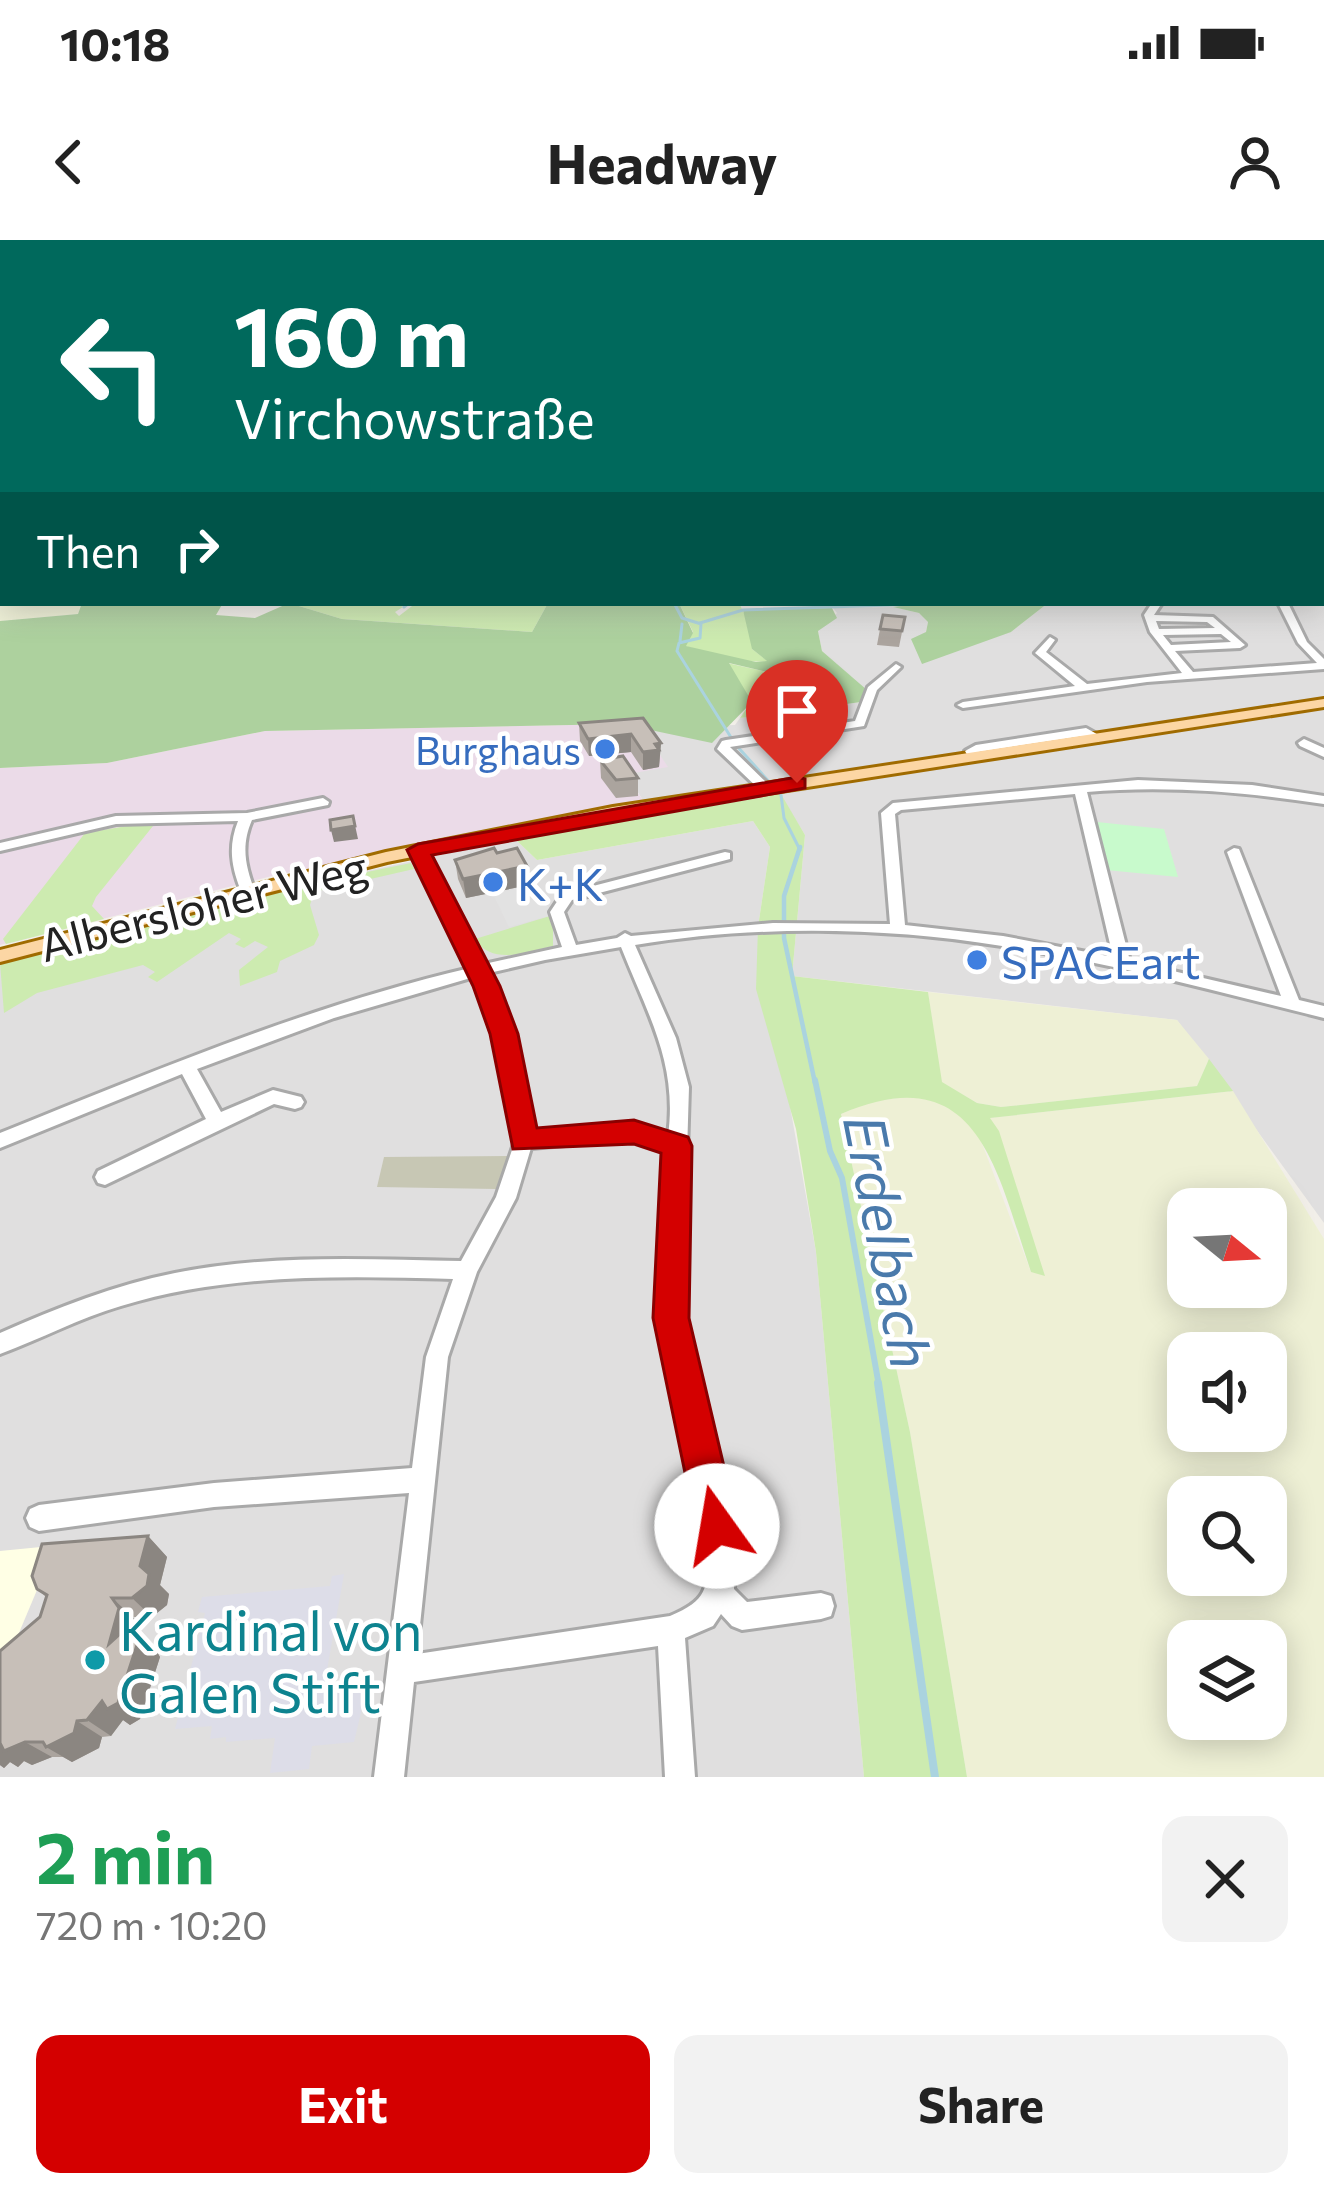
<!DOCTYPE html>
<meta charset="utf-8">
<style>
body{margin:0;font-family:Commissioner,sans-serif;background:#f2f2f2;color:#222;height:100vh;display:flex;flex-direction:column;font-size:45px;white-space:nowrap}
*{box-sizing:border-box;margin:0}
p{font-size:39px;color:#767676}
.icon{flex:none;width:66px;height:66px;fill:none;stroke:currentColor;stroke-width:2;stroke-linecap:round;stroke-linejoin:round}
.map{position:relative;height:1537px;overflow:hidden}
.panel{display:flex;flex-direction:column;background:#fff;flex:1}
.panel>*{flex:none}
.banner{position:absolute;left:0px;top:0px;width:1326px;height:366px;box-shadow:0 6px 30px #0003;background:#00695c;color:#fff;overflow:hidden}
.needle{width:78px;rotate:108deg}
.tools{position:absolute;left:1167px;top:948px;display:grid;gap:24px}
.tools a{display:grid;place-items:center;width:120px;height:120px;border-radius:24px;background:#fff;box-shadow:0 6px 30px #0003;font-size:60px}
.pin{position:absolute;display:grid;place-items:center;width:102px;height:102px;color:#fff;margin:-123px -51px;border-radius:50% 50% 50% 0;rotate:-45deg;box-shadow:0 0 12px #0007}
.pin .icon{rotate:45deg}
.me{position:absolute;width:132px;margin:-66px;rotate:347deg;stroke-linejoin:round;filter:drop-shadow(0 0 9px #0008)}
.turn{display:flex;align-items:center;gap:42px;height:252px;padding:0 36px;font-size:54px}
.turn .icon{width:156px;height:156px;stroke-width:2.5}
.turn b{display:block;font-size:84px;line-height:102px}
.then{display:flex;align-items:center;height:114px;padding:0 36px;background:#0003;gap:24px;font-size:45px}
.round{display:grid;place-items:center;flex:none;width:126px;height:126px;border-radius:24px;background:#f2f2f2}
.head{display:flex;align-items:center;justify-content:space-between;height:204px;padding:0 36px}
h1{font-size:72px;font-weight:700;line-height:90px;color:#1e9e55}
.button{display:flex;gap:24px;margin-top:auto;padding:24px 36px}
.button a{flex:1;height:138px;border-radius:24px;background:#d40000;color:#fff;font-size:48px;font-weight:700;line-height:138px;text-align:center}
.button a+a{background:#f2f2f2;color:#222}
.status{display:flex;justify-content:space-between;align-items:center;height:84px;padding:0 60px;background:#fff;direction:ltr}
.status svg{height:33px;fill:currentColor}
header{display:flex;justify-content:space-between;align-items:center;height:156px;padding:0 36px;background:#fff;font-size:54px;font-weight:700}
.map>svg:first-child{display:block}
</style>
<div class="status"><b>10:18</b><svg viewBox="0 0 49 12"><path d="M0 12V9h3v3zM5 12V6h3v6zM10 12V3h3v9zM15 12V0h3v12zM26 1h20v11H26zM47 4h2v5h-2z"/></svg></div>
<header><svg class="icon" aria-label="back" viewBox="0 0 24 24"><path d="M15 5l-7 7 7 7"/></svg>Headway<svg class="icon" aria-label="person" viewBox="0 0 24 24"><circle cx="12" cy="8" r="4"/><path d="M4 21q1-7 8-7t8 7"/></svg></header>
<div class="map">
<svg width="1324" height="1537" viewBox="0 0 1324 1537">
<rect width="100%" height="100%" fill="#f2efe9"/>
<path fill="#e0dfdf" d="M1324 227V983L1177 780 792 736 805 595 773 543 644 562 632 543 642 488 735 485 740 478 861 462 866 450 822 411 818 391 837 373 833 368 893 367 919 373 928 382 926 392H1011L1048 363H1323Z
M753 581 770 607 758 687 816 1012 864 1537H0V723L274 651 515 599 537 620Z"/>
<path fill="#ebdbe8" d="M622 484 642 488 668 527 634 533 638 541 632 544 644 562 276 635 0 705V528L107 523 265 491Z"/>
<path fill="#ffffe5" d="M51 1306 37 1350 0 1438V1311Z"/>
<path fill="#c7c7b4" d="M508 916 496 949 377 947 384 917Z"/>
<path fill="#eef0d5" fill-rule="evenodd" d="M0 256 3 363H82L78 374 0 381Z
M928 752 1177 780 1209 819 1197 846 1001 867 977 863 941 842Z
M1233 851 1324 999V1537H967L910 1192 841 874 869 862 912 856 949 865 975 885 1031 1032 1044 1034 989 878ZM1188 969H1266V1047H1188ZM1188 1113H1266V1191H1188ZM1188 1257H1266V1335H1188ZM1188 1401H1266V1479H1188Z"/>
<path fill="#cdebb0" d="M289 363H396L403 367 395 372 399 376 416 363H548L532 392 342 379Z
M679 363H739L752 390V409L769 422 739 421 685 406 693 392Z
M727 423 767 432 795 471 740 478 751 462Z
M781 554 805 595 792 736 928 752 942 842 977 863 1001 867 1197 846 1209 819 1233 851 990 878 999 891 1045 1036 1031 1032C996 929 978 815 841 874L910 1192 967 1537H864L816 1012 796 889 756 749 758 687 770 607 753 581 537 620 515 599Z
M157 581 96 657 92 666 104 679 6 704 3 699 85 593Z
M411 623 414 629 314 652 310 665 319 695 314 705 280 721 277 732 240 746 239 730 268 707 255 701 244 708 235 704 241 699 229 693 157 742 148 737 155 732 143 725 37 753 4 773 0 723 274 651Z
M553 675V706C527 712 492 726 475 699Z"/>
<path fill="#add19e" d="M82 363H223L216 375 255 378 289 363 342 379 532 392 548 363H679L693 393 686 406 756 422 767 421 752 409 743 370 832 368 837 378 818 391 822 411 867 450 861 462 795 471 767 432 729 423 752 462 712 503 622 484 265 491 107 523 0 528V381L78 374Z
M918 363H1048L1011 392 922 424 911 399 926 392 928 382 919 373 893 367Z"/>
<path fill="#c8facc" d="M1097 582 1164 589 1178 637 1106 630Z"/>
<path fill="#e2e2e2" d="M535 644 553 675 509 687 493 654Z"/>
<path fill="#dddde8" d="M344 1334 324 1447 368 1443 354 1502 312 1506 309 1529 270 1533 275 1498 226 1502V1497L210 1499 212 1486 175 1489 205 1373 198 1372 202 1357 330 1346 332 1336Z"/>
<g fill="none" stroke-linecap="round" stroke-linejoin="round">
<path stroke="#aad3df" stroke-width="3" d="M674 363 682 378 701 384 700 398 679 403 677 411 732 499
M404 367 409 363
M700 383 743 370 949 363
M680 401 682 384
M736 505 781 555 784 578 800 610"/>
<path stroke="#aad3df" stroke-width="4.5" d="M800 607 784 656V698L815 843"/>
<path stroke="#aad3df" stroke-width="6" d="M815 840 830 911 842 938 879 1146"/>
<path stroke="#aad3df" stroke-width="8" d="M878 1143 935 1537"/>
<defs>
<path id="minor" d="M0 192H3V196H0Z
M0 213H3V217H0Z
M1323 252H1324V257H1323Z
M1323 271H1324V275H1323Z
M1323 296H1324V300H1323Z
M1323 316H1324V322H1323Z
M1152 363H1162L1154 375 1213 377 1245 405 1240 408 1175 411 1193 432 1317 423 1298 403 1278 363H1288L1307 402 1324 419V429L1147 442 963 468 957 465 963 462 1075 446 1035 413 1050 397 1055 400 1046 412 1087 444 1182 433 1150 392 1144 375ZM1156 381 1207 382 1215 388 1159 389ZM1221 394 1231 402 1171 405 1163 395Z
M896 424 901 427 877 450 864 486 730 507 769 545V551H761L717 509 722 501 726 500 855 481 868 447Z
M1086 488 1104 498 1098 502 1084 496 979 512 980 517 974 521 970 520 965 511 976 505Z
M1304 499 1324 508V517L1300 506 1298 503Z
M1138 540 1252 545 1324 556V564C1245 552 1167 545 1087 552L1130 721 1281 756 1227 612 1234 608 1239 609 1299 760 1324 766V778C1216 751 1111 723 1002 706 883 687 755 685 635 705L676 798 689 847 682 1078 735 1311 734 1349 747 1362 821 1353 831 1356 834 1366 831 1376 821 1379 742 1390 732 1386 721 1374 713 1386 685 1398 695 1537H665L658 1406 414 1442 404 1537H374L409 1253 214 1267 39 1291 30 1287 26 1278 30 1269 39 1265 214 1243 412 1228 426 1117 453 1039C342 1036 229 1033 121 1066 79 1078 41 1099 0 1114V1093C57 1068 114 1045 175 1033 269 1014 366 1019 461 1021L496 957 515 901 496 794 474 737 334 778 197 829 221 872 273 850 301 857 304 862 301 867 295 869 274 864 105 945 98 943 95 937 98 931 206 879 182 834 0 908V893C154 831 308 766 470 728L411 611 413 608 418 607 425 611 484 724 562 707 550 672 562 654 725 612 730 613V619L572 660 564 672 576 705 617 698 625 693 631 696 773 683 890 684 881 573 893 563ZM1075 554 1113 717 1003 696 905 685 895 574 901 570ZM621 707C647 773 678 823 668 896L634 885 532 893 512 794 489 733 545 720ZM634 899 666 910 660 1078 709 1311C707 1349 708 1360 670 1376L417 1414 448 1117 477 1032 516 958 531 908Z
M323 558 329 562 328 565 252 580C241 605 245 626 255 651L248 655 241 651C231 626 228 606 238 581L116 584 0 611V603L116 576 247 573Z"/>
<path id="major" d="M3 240V247L0 248V241Z
M1324 459V467L613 577 387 622 0 722V710L386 612 613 567Z"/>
</defs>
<use href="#minor" stroke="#a9a9a9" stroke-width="6"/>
<use href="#major" stroke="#a06b00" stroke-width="6"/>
<use href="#minor" fill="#fff" fill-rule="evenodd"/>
<use href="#major" fill="#fcd6a4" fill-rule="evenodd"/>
</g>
<path fill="#aba49e" d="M905 377 899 407 877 405 880 389Z
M579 483 661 503 659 527 643 530 631 512 589 516 580 501Z
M600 520 638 538V556L616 558 601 538Z
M497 613 527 626 529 645 466 658 458 639 455 620Z
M148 1296 167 1317 160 1345 169 1354 167 1365 152 1377H133L140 1387 139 1391 151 1402 160 1417 140 1479 130 1485 123 1480 111 1496 102 1497 99 1508 72 1522 63 1517H52L32 1525 24 1521 18 1527 10 1522 4 1528 0 1525V1411L40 1377 46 1357 37 1349Z"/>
<path fill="#8b8681" d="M631 494V512L589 516 588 499Z
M661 503 659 527 643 530V512L655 504Z
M353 576 358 599 334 602 331 590Z
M527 626 529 645 466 658 463 639Z
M148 1296 167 1317 160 1345 169 1354 167 1365 152 1377 132 1358Z
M112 1358 133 1377 140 1387 139 1391 151 1402 160 1417 140 1479 130 1485 123 1480 111 1496 87 1480 109 1404Z
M77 1481 102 1497 99 1508 72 1522 46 1507Z
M25 1502 52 1517 32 1525 24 1521 18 1527 10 1522 4 1528 0 1525V1503Z"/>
<path fill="#c7bfb8" stroke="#8b8681" stroke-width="3" d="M883 375 905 377 902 391 880 389Z
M643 478 661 503 655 504 659 510 643 512 631 494 588 499 579 483Z
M623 516 638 538 616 540 600 520Z
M353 576 355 586 331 590 330 580Z
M494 608 497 613 517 608 527 626 463 639 455 620Z
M148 1296 140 1326 149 1334 147 1346 132 1358H112L119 1368 109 1404 131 1384 139 1399 118 1463 107 1469 102 1461 87 1480 77 1481 74 1493 46 1507 43 1502H25L4 1511 0 1503V1411L40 1377 47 1355 37 1349 32 1336 42 1304Z"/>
<linearGradient id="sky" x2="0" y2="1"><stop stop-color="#8fc0e4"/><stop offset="0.46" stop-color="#f9f8f5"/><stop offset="1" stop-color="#f9f8f5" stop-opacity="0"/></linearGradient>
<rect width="1324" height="398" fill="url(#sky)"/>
<path fill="#d40000" stroke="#8a0000" stroke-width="3" d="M797 537 805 539V548L432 615 500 746 518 794 537 888 634 880 688 897 692 906 689 1078 738 1286 732 1301 717 1308 702 1301 696 1286 653 1078 661 913 634 904 513 909 490 794 473 746 407 610 418 604Z"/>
<g fill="#3f7fe0" stroke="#fff" stroke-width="4.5">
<circle cx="605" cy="509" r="12"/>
<circle cx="493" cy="642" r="12"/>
<circle cx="977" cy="720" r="12"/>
</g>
<circle fill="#0f9aa8" stroke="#fff" stroke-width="4.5" cx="95" cy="1420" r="12"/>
<g text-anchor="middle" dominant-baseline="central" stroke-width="9" stroke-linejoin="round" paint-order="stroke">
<g font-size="39" fill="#366cbe" stroke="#fff" text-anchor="end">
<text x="581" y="509">Burghaus</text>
</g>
<g font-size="45" fill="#366cbe" stroke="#fff" text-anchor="start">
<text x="517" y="642">K+K</text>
<text x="1001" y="720">SPACEart</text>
</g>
<g font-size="45" fill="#222" stroke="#fff">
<text transform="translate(203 664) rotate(-14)">Albersloher Weg</text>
</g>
<g font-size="54" fill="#0d838f" stroke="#fff" text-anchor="start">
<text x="119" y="1389">Kardinal von<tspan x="119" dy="62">Galen Stift</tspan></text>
</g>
<g font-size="57" font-style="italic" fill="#4a7aab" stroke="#fff">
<text transform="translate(890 1001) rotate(79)">Erdelbach</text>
</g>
</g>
</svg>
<div class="tools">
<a><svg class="needle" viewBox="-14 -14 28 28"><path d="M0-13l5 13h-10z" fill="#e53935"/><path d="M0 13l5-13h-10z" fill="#767676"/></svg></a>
<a><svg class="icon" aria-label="sound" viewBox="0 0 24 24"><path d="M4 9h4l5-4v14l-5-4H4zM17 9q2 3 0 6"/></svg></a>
<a><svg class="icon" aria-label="search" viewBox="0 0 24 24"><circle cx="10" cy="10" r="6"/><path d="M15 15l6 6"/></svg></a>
<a><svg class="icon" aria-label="layers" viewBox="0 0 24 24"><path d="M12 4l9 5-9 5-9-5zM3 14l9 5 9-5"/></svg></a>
</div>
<div class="pin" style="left:797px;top:543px;background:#d93025"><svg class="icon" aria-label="arrive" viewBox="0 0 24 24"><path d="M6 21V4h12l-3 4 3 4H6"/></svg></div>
<svg class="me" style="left:717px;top:1286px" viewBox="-20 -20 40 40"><circle r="19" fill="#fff"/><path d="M0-13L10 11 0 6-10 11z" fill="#d40000"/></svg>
<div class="banner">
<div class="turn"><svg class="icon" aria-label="left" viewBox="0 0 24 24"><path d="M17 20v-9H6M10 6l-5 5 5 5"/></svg><div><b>160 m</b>Virchowstraße</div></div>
<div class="then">Then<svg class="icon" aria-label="right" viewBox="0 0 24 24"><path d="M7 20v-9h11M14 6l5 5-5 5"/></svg></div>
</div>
</div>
<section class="panel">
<div class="head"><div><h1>2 min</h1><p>720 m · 10:20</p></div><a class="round"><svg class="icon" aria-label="close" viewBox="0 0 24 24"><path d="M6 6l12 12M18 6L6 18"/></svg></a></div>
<div class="button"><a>Exit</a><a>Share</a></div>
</section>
